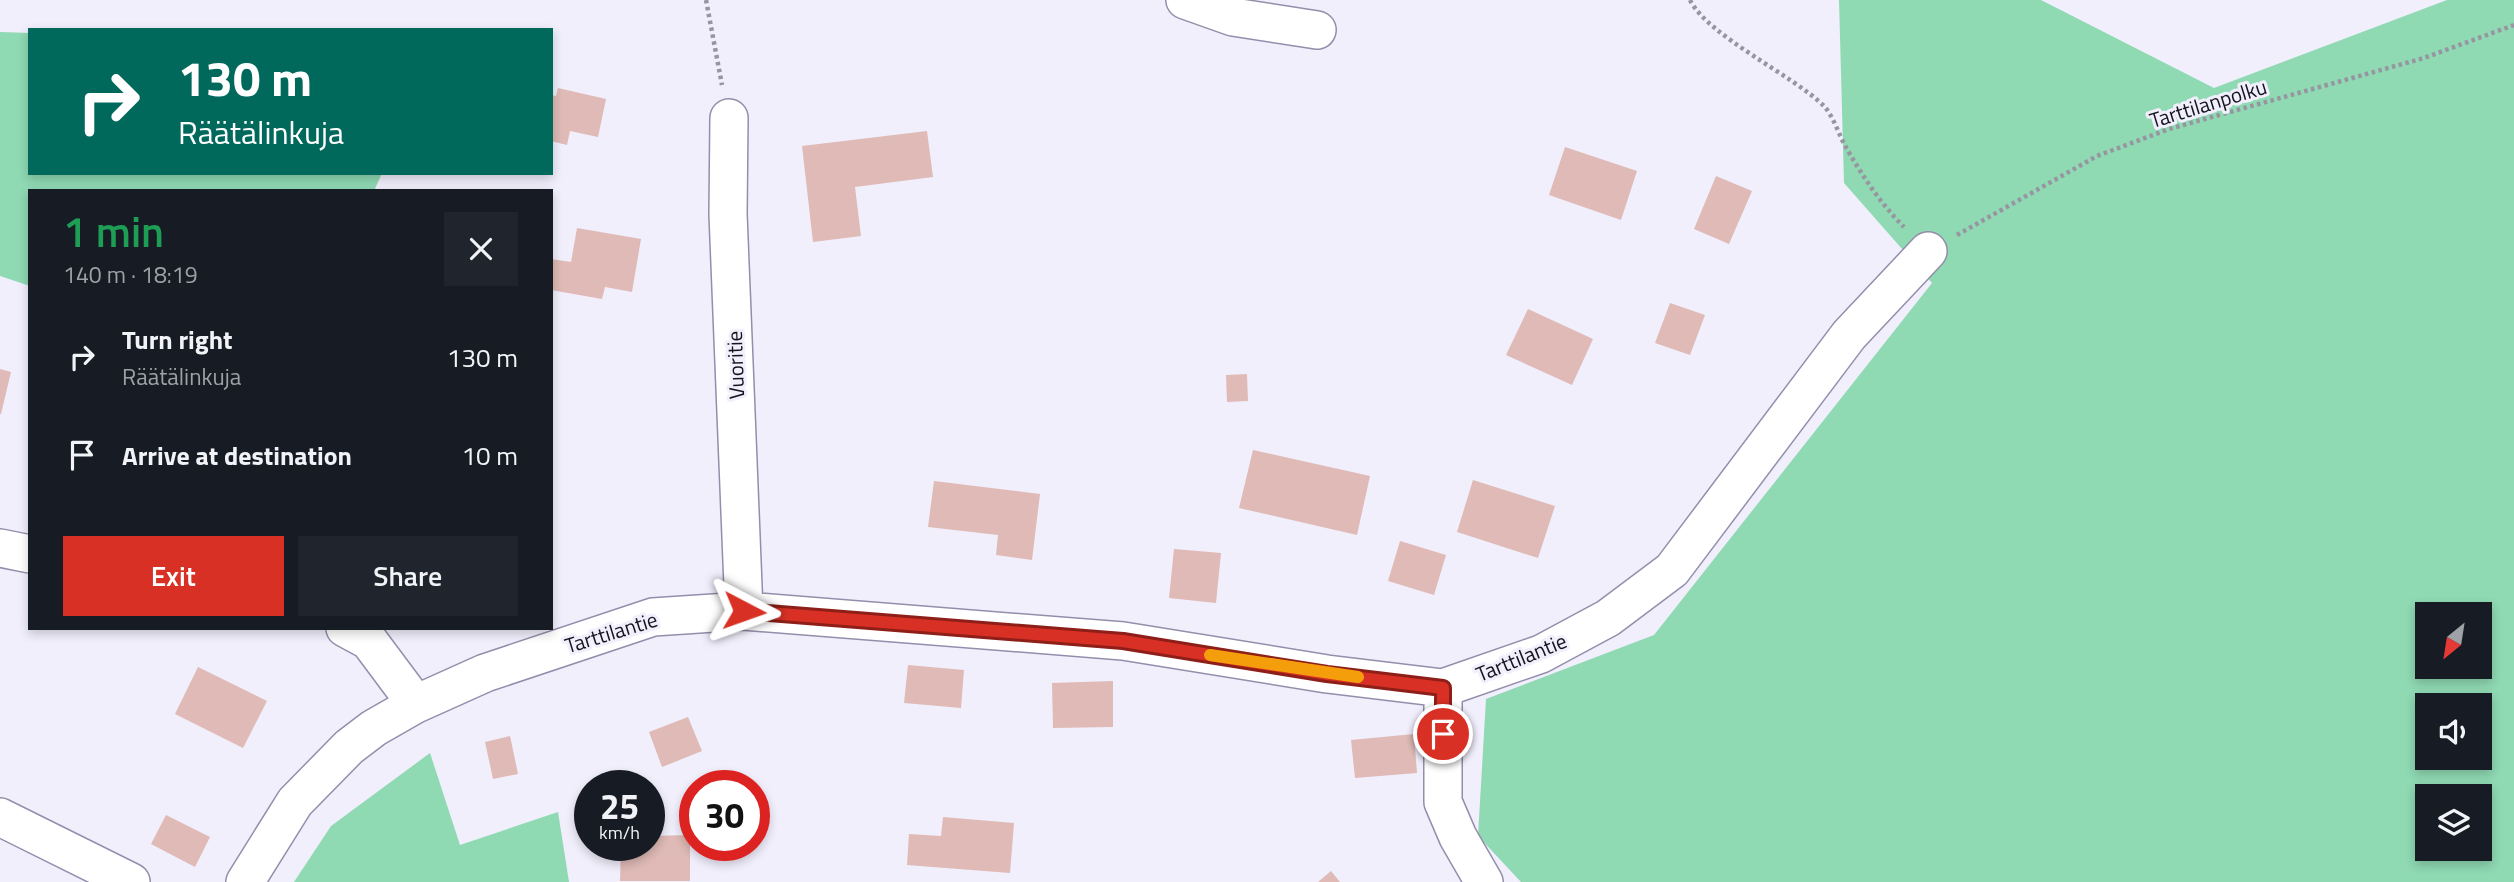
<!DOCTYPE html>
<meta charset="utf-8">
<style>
body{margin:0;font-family:"Titillium Web",sans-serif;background:#20242c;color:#f1f3f6;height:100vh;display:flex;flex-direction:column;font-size:26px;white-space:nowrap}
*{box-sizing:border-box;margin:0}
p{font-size:23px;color:#9ea1a6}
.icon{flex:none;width:38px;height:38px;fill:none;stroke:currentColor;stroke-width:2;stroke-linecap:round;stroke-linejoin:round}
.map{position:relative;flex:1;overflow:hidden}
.side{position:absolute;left:28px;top:189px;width:525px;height:441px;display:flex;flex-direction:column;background:#171b24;border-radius:0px;box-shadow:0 4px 10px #0003}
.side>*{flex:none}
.top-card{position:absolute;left:28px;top:28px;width:525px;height:147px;border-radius:0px;box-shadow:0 4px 10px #0003;background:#00695c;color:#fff;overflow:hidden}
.needle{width:46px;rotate:210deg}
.tools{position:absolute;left:2415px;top:602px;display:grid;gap:14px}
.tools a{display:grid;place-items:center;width:77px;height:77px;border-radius:0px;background:#171b24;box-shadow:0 4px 10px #0003;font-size:35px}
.speed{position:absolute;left:574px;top:770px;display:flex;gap:14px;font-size:35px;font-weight:700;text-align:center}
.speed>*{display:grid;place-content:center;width:91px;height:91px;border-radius:50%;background:#171b24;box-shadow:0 4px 10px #0003;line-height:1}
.speed small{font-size:18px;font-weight:400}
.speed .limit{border:10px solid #d22;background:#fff;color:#111}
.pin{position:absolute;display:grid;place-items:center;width:60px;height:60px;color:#fff;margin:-30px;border:4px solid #fff;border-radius:50%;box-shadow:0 2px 7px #0007}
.me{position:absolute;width:77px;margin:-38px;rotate:94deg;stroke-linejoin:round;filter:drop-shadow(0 0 5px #0008)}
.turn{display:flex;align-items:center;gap:24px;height:147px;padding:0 35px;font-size:32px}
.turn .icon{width:91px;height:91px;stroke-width:2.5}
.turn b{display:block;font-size:49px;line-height:60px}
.round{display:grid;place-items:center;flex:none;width:74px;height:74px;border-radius:0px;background:#20242c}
.summary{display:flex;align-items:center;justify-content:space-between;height:119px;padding:0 35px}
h1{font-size:42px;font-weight:600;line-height:52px;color:#1e9e55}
.action{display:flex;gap:14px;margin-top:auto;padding:14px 35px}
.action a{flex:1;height:80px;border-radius:0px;background:#d93025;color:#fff;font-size:28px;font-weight:600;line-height:80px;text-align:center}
.action a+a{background:#20242c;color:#f1f3f6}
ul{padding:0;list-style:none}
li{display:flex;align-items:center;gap:21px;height:98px;padding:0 35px}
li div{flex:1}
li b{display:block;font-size:26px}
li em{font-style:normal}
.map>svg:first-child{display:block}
</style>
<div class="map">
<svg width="2514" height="882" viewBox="0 0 2514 882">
<rect width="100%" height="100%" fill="#f1effc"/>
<path fill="#8fd9b3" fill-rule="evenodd" d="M1839 0H2041L2214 88 2447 0H2514V882H1521L1478 836 1486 699 1654 635 1932 283 1844 183ZM2427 614H2480V667H2427ZM2427 705H2480V758H2427ZM2427 796H2480V849H2427Z
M0 32 30 33V173H382L374 191H30V286L0 276Z
M430 753 460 845 558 812 569 882H294L331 826Z"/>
<path fill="#dfbab6" d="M558 88 606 99 598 137 570 131 567 145 551 141V95L556 96Z
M927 131 933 177 855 187 861 236 813 242 802 146Z
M1565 147 1637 171 1621 220 1549 195Z
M1716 176 1752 191 1729 244 1694 229Z
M577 228 641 239 632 292 605 287 602 299 551 290V259L571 262Z
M1670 303 1705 315 1690 355 1655 343Z
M1528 309 1593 339 1572 385 1506 355Z
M0 369 11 372 1 414H0Z
M1247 374 1248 401 1227 402 1226 375Z
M1253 450 1370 476 1357 535 1239 508Z
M1473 480 1555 506 1538 558 1457 532Z
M934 481 1040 494 1032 560 996 555 998 535 928 527Z
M1400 541 1446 555 1434 595 1388 581Z
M1174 549 1221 553 1216 603 1169 598Z
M908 665 964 670 961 708 904 703Z
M198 667 267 701 243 748 175 714Z
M1113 681V727L1053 728 1052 683Z
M688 717 702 751 662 767 649 732Z
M1414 734 1417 773 1355 778 1351 740Z
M510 736 518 774 493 779 485 742Z
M166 815 210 837 195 867 151 844Z
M943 817 1014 823 1010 873 907 865 909 834 941 836Z
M690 835V881H620L621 845H649V836Z
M1331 871 1340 882H1318Z"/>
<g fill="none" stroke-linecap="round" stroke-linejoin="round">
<defs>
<path id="minor" d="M1185 0 1233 17 1317 30
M729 118 728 214 744 611
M0 548 30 554
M345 628 369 641 416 704
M1443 688V802L1458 837 1484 882
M0 817 131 882
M245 882 295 802 349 747 374 728 416 704 485 673 653 617 744 611 1123 641 1327 674 1443 688 1541 654 1608 618 1672 570 1849 335 1928 251"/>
</defs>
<use href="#minor" stroke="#938eab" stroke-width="40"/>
<path stroke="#9795a1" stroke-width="4.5" stroke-dasharray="3.5 3.5" stroke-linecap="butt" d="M706 0 722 85
M1690 0C1708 36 1791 74 1824 106 1834 117 1839 136 1847 149 1863 177 1881 204 1904 227
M1957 235 2097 156 2169 129 2424 58 2514 25"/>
<use href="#minor" stroke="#fff" stroke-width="37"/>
</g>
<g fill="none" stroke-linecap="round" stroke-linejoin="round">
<defs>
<path id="route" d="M744 611 1123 641 1327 674 1443 688V734"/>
</defs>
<use href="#route" stroke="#8d1f18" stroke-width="18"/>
<use href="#route" stroke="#d93025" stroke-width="12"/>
<path stroke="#f59e0b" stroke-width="12" d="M1210 655 1358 677"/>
</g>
<g text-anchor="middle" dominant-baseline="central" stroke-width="6" stroke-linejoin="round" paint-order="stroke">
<g font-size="21" fill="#15131d" stroke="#f1effc">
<text transform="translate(2208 103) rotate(-17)">Tarttilanpolku</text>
<text transform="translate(735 365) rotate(-92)">Vuoritie</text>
<text transform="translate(611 632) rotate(-17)">Tarttilantie</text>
<text transform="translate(1521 657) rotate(-22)">Tarttilantie</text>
</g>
</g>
</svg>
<div class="tools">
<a><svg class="needle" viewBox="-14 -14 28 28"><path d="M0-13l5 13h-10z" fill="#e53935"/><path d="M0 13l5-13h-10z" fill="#9ea1a6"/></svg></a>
<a><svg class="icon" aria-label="sound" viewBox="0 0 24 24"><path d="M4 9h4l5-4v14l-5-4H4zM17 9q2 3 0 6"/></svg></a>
<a><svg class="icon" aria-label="layers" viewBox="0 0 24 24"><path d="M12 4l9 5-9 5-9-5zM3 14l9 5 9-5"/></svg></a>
</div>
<div class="speed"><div>25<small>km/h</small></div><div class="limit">30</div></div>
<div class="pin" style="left:1443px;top:734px;background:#d93025"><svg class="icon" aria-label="arrive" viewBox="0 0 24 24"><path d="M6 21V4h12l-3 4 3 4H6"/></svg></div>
<svg class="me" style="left:744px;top:611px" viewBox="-20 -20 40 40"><path d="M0-17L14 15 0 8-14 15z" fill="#d93025" stroke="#fff" stroke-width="4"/></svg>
<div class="top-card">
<div class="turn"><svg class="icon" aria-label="right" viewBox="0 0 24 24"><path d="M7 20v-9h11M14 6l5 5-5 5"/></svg><div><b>130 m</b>Räätälinkuja</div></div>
</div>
<section class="side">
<div class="summary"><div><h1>1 min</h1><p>140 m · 18:19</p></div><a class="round"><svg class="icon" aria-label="close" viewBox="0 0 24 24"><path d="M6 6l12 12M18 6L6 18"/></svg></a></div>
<ul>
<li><svg class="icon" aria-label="right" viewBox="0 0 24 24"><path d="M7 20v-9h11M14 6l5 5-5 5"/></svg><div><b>Turn right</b><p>Räätälinkuja</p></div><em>130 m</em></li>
<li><svg class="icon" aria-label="arrive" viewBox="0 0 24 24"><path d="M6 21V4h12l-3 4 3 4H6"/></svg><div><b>Arrive at destination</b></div><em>10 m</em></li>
</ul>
<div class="action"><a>Exit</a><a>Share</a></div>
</section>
</div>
